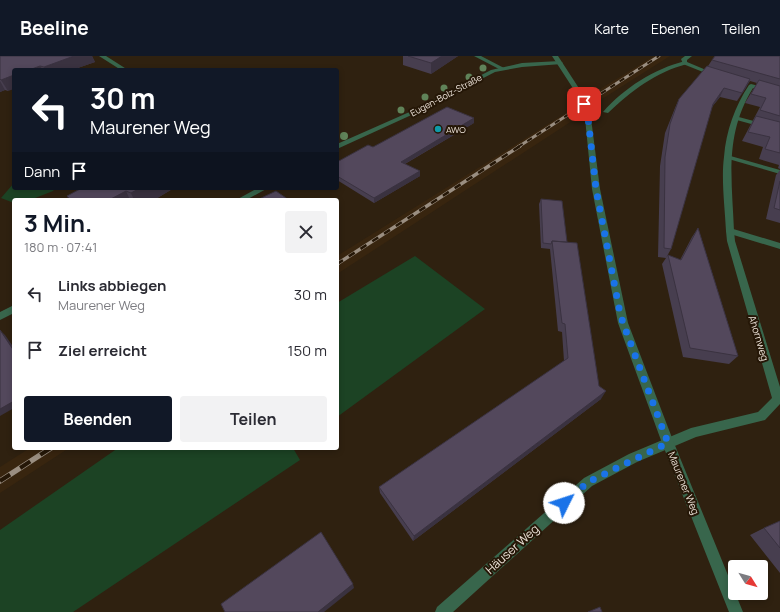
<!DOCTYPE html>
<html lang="de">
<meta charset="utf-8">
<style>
body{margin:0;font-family:Manrope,sans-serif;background:#f2f2f3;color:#2b2b33;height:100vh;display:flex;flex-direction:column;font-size:15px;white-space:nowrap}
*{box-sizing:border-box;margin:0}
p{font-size:13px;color:#7c7c81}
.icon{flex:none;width:22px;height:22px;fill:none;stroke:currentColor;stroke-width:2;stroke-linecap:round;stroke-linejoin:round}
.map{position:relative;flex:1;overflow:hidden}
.sheet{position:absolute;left:12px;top:142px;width:327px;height:252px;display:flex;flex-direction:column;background:#fff;border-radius:4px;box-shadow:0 2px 6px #0003}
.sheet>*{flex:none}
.hud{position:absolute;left:12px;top:12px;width:327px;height:122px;border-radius:4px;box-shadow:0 2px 6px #0003;background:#111827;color:#fff;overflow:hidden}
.needle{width:26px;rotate:127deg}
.controls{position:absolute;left:728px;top:504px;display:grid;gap:8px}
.controls a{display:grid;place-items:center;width:40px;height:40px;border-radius:4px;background:#fff;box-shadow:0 2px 6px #0003;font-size:20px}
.pin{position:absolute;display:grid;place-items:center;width:34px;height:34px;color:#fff;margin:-17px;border-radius:8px;box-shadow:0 2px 6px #0006}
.me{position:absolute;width:44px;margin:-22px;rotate:49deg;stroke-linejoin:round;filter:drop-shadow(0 0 3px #0008)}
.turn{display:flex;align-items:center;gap:14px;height:84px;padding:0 12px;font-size:18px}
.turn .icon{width:52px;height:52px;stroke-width:2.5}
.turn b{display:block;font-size:28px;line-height:34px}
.then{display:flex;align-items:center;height:38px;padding:0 12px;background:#0003;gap:8px;font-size:15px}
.round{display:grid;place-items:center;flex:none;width:42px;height:42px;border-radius:4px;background:#f2f2f3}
.headline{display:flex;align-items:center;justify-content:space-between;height:68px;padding:0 12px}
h1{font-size:24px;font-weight:700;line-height:30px;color:#111827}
.button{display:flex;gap:8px;margin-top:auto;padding:8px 12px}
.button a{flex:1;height:46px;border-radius:4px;background:#111827;color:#fff;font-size:16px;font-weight:700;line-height:46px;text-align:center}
.button a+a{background:#f2f2f3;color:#2b2b33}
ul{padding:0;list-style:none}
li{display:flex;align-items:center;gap:12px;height:56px;padding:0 12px}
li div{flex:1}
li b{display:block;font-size:15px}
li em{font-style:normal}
header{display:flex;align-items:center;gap:24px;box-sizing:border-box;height:56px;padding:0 20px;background:#111827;color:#fff}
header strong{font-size:19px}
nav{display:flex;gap:22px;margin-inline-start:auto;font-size:14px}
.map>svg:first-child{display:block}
</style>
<header>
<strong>Beeline</strong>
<nav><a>Karte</a><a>Ebenen</a><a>Teilen</a></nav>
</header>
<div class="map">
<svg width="780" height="556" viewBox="0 0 780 556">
<rect width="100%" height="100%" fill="#2f2110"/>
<path fill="#38250f" d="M654 0H670L602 43 597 35Z
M569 55 572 65 337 218V200Z
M30 392H69L0 437V411Z"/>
<path fill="#1c4324" d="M14 127V132H55L53 135 30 144H14V147L1 142Z
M415 200 485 253 337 361V247Z
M118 392H293L300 404 73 556H0V474Z"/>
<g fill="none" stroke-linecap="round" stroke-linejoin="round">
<path fill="#38664c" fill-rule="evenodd" d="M474 0H481L504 12 499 13Z
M685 5 688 7 687 8C656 16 631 35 608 57L603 56C624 32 654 13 685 5Z
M735 60 780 72V76L733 63V61Z
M727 99 780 114V118L725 102 724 101Z
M730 172 780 187V193L727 177 726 175Z"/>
<path fill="#38664c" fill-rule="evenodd" d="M99 0H106L128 14H121Z
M685 0H692L687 4V6L718 19 713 20 683 8 681 3Z
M560 5 563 7 562 8 522 11 495 16 418 56 337 93V88L414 54 491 14 522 7Z
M751 28 780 35V39L753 32C724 79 732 123 734 175L735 185 780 331V348L765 364 696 381 637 406 592 430 453 556H435L437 551 584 422 629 398 691 372 758 356 772 342 727 185 726 175C725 153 721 123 724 101 726 75 735 50 749 29Z
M258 132H268L246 144H236Z
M14 249V257L0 264V256Z"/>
<path fill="#38664c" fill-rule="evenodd" d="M552 0H558L584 40 591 62 600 133 628 267 674 387 743 556H729L662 387 618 267 592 133 585 62 578 40Z"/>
<defs>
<path id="rail-far3" d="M518 91 659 0"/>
<path id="rail-far2" d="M337 208 520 90"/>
<path id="rail-far1" d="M337 208 338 207"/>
<path id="rail" d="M0 425 51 392"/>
</defs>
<use href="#rail-far3" stroke="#9a8e81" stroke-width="3"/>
<use href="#rail-far2" stroke="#9a8e81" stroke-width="3.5"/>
<use href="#rail-far1" stroke="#9a8e81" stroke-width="4.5"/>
<use href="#rail" stroke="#9a8e81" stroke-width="5.5"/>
<use href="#rail-far3" stroke="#251707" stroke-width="2" stroke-dasharray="5.5" stroke-linecap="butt"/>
<use href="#rail-far2" stroke="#251707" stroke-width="2.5" stroke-dasharray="7" stroke-linecap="butt"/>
<use href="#rail-far1" stroke="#251707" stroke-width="3" stroke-dasharray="9" stroke-linecap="butt"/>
<use href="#rail" stroke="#251707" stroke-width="4" stroke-dasharray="12" stroke-linecap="butt"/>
</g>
<g fill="#608359">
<circle cx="483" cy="12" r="3.5"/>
<circle cx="469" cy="21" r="3.5"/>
<circle cx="444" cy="32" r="3.5"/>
<circle cx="425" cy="41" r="3.5"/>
<circle cx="401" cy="54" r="3.5"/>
<circle cx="344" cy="80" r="4"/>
</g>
<path fill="#473e4f" d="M0 0H92L95 6 72 14H14L8 35 5 34 0 36Z
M403 0H458L431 18 403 9Z
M780 0V113L778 112 779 109 759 103 763 91 742 85 760 51 745 47 757 27 750 25 737 45 720 41 711 52 671 193 666 202 658 201 660 110 665 77 675 52 679 43 708 10 712 4Z
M474 67 405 108 420 120 374 147 337 124V106Z
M780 114V167L766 163 776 119Z
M82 132H174L154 144H69L67 140Z
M541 143 567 186 601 343 413 485 380 437 379 431 564 305 562 276 558 275 550 193 541 192 539 148Z
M698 172 738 300 729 308 683 301 662 208 668 199 680 204 692 181Z
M780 465V517L750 479 764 472Z"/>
<path fill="#3a3240" d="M74 0H92L95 6 72 14H45L44 11Z
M442 0H458L431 18V7Z
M40 10 43 14H29Z
M14 19V33L8 35 1 24Z
M750 23 746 32 737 45 742 37Z
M0 25 5 34 0 36Z
M724 32 720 41 708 56 713 48Z
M474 62V67L401 110V106Z
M420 115V120L374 147V142Z
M140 132H174L154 144H134L131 137Z
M126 135 130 144H109Z
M0 274 5 279 14 292V295Z
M606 335 601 343 413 485 414 480Z
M14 345V352L0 360V353Z
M353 528 354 532 324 556H318Z"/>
<path fill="#53485c" stroke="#3a3240" d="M0 0H74L44 11 40 10 29 14H14V19L1 24 0 23Z
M408 0H442L431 7Z
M715 0H780V23L712 4Z
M707 10 750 23 742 37 724 32 713 48 671 193 664 192 665 101 670 68 679 43Z
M759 24 780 30V60L760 54 766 42 751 38Z
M447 51 474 62 401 106 420 115 374 142 337 120V106L368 89 373 91Z
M756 60 780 66V97L765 93 770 81 748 76Z
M780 125V154L774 152Z
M82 132H140L131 137 126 135 109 144H71L67 140Z
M276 135 289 144H257Z
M541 143 562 145 567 186 552 185 551 188 543 187Z
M698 172 738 300 690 292 668 199 681 204Z
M552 185 577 187 599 330 606 335 414 480 379 431 568 302 565 268 562 267Z
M0 274 14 295V345L0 353Z
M780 465V492L764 472Z
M321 476 353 528 318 556H225L221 548Z
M600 551 602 556H588Z"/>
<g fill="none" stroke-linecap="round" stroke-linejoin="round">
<path stroke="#1a73e8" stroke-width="7" stroke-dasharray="0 12.6" d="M564 447 588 426 668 387 623 267 619 252 596 133 588 62 584 48"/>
</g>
<circle fill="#0f9aa8" stroke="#251707" stroke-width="1.5" cx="438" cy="73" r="4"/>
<g text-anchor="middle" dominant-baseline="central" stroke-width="4" stroke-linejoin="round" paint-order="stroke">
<g font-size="9" fill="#ede3d9" stroke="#251707">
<text transform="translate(446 39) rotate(-28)">Eugen-Bolz-Straße</text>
</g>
<g font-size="9" fill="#ede3d9" stroke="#251707" text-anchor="start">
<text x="446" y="73">AWO</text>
</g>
<g font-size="10" fill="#ede3d9" stroke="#251707">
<text transform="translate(759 282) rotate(73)">Ahornweg</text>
<text transform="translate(684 427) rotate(68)">Maurener Weg</text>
</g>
<g font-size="12" fill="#ede3d9" stroke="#251707">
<text transform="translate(512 493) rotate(-42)">Häuser Weg</text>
</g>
</g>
</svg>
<div class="controls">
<a><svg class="needle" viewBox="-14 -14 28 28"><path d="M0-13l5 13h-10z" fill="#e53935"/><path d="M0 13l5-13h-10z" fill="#7c7c81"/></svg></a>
</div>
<div class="pin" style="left:584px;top:48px;background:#d93025"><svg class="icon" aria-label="arrive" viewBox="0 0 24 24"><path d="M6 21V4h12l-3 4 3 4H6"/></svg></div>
<svg class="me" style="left:564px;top:447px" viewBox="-20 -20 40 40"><circle r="19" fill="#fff"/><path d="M0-13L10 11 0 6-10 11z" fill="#1a73e8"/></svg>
<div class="hud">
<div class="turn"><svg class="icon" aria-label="left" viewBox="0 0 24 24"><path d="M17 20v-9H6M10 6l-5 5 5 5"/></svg><div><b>30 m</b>Maurener Weg</div></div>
<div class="then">Dann<svg class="icon" aria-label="arrive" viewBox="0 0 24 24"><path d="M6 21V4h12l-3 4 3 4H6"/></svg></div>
</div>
<section class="sheet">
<div class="headline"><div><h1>3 Min.</h1><p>180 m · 07:41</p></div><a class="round"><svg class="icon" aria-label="close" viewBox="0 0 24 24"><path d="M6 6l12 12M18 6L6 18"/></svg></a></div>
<ul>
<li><svg class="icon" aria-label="left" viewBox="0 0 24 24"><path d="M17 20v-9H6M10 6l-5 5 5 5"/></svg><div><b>Links abbiegen</b><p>Maurener Weg</p></div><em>30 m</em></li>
<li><svg class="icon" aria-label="arrive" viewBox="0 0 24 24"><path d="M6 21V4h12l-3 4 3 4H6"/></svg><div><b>Ziel erreicht</b></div><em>150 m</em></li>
</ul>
<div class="button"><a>Beenden</a><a>Teilen</a></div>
</section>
</div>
